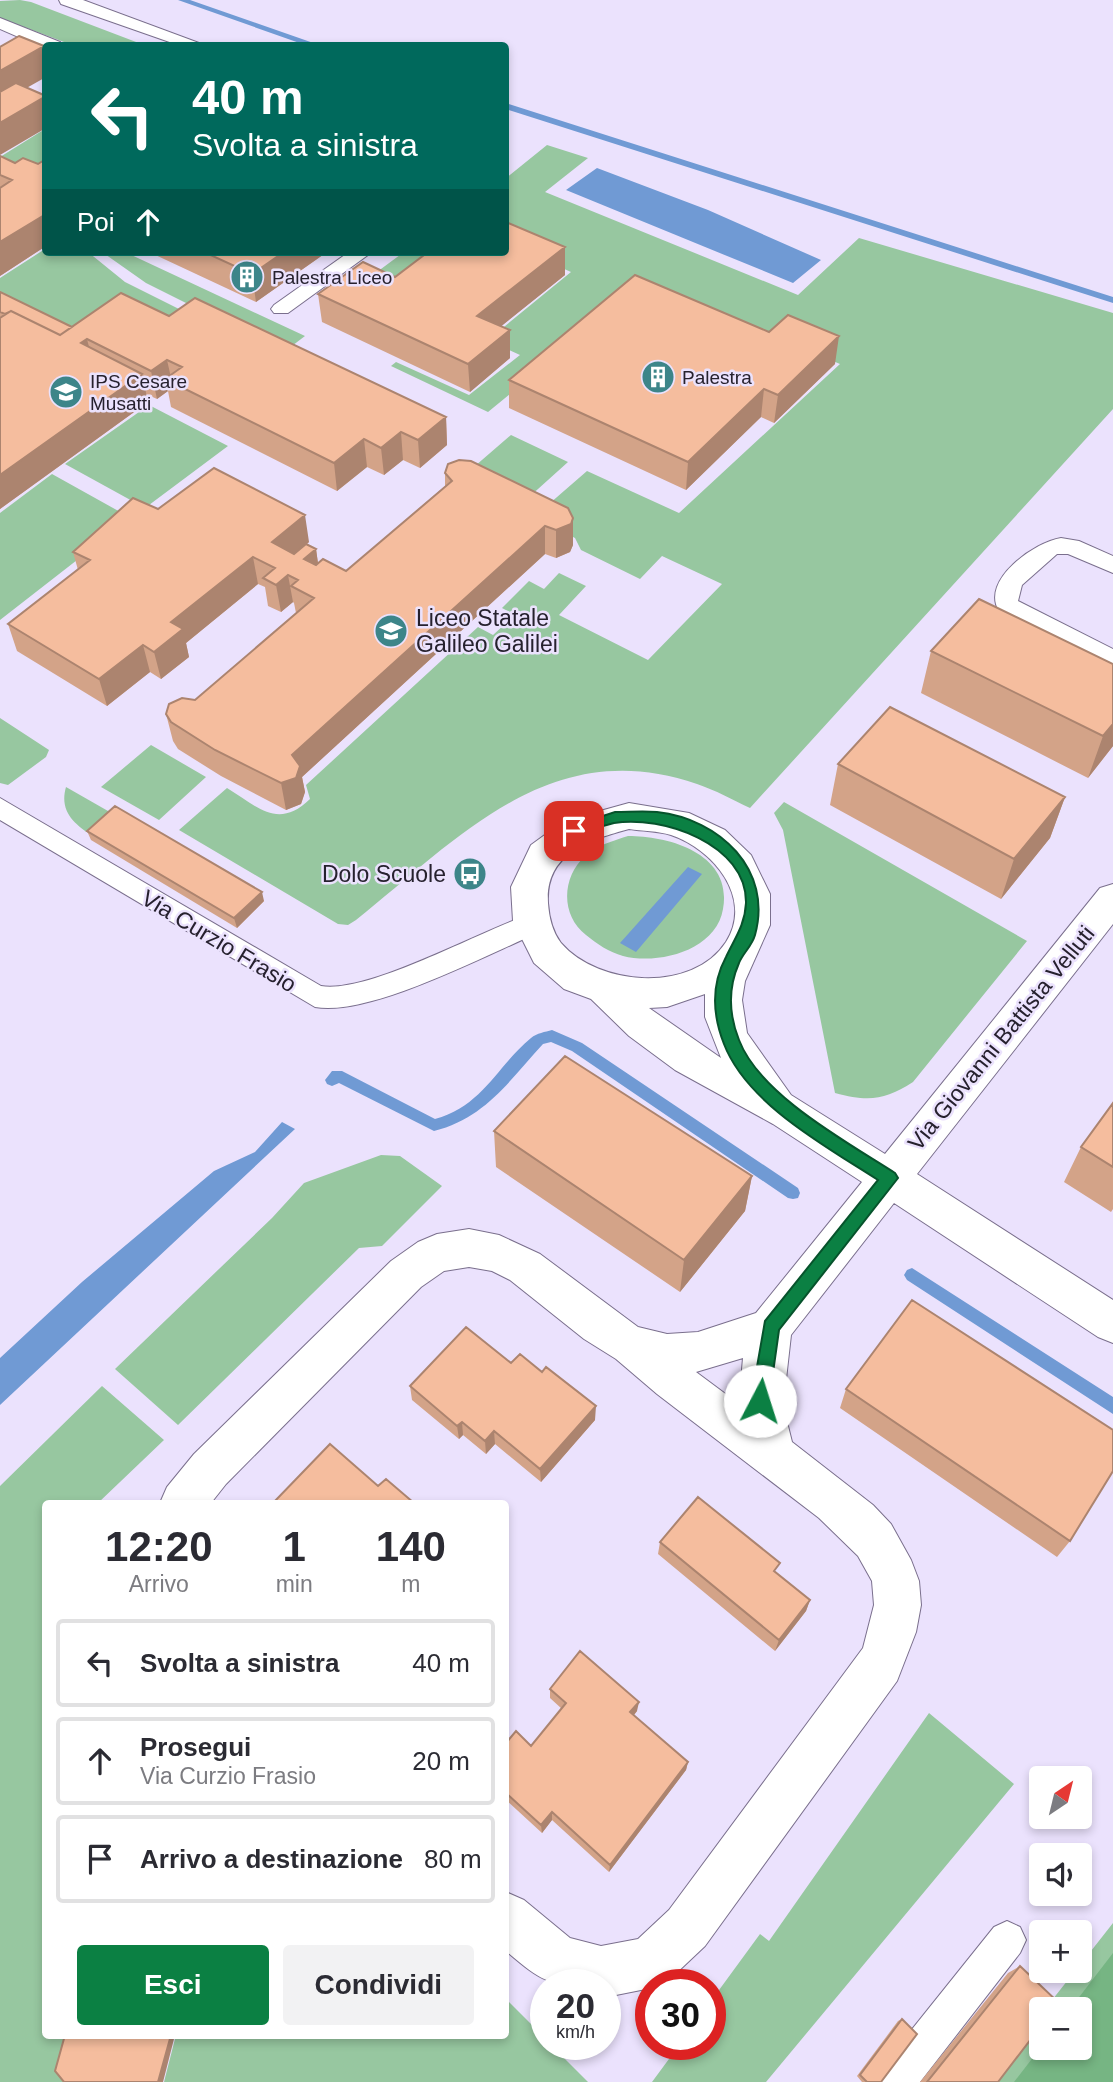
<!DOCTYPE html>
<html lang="it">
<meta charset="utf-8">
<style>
body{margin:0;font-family:Arial,sans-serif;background:#f2f2f3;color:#2b2b33;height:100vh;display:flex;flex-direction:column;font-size:26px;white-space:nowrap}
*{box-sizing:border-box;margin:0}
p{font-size:23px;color:#7c7c81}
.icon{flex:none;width:38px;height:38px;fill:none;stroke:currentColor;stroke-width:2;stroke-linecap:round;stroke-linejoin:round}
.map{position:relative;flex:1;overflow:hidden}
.details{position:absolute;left:42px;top:1500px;width:467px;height:539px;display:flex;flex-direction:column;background:#fff;border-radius:7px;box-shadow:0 4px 10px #0003}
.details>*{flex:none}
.banner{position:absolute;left:42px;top:42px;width:467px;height:214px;border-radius:7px;box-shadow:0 4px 10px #0003;background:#00695c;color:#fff;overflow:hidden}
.needle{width:46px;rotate:35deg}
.controls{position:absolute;left:1029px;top:1766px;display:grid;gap:14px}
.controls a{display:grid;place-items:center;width:63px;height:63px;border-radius:7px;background:#fff;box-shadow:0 4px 10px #0003;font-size:35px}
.speed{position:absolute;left:530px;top:1969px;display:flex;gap:14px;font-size:35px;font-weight:700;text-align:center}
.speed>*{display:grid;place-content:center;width:91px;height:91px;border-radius:50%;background:#fff;box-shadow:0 4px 10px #0003;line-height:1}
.speed small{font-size:18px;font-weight:400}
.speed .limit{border:10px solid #d22;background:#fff;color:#111}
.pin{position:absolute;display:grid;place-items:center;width:60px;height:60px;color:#fff;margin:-30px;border-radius:14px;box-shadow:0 4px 10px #0006}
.me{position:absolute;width:77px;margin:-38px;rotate:5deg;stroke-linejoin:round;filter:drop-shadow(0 0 5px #0008)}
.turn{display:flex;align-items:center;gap:24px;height:147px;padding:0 35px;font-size:32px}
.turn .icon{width:91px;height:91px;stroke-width:2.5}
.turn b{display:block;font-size:49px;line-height:60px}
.then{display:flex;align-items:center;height:66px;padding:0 35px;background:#0003;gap:14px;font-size:26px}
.eta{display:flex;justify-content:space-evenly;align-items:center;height:119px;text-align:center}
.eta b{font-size:42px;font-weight:800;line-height:49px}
.button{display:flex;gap:14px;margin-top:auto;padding:14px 35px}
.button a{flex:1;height:80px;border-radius:7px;background:#0b8043;color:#fff;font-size:28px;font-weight:800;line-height:80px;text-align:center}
.button a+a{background:#f2f2f3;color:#2b2b33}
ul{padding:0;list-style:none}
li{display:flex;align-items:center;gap:21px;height:88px;margin:0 14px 10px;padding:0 21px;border:4px solid #e1e1e2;border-radius:7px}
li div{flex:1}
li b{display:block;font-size:26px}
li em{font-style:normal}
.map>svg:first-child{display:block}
</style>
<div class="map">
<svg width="1113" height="2082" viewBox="0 0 1113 2082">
<rect width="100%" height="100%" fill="#ebe2fd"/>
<path fill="#97c7a0" d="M20 0 31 2 144 45H72L0 18V1Z
M45 129V180L0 157Z
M547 145 588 158 545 192 798 295 859 238 1113 313V409L750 808C733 800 715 790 697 784 551 734 460 837 356 920L348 925 338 924 179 830 227 788C258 807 278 830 310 799L306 785 478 627 493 635 515 615 502 608 529 581 544 589 559 573 586 586 559 615 648 660 722 584 662 556 640 579 581 550 575 538 534 517 587 471 679 513 840 364 783 340 585 333 488 412 391 366 396 362 469 395 520 355 488 340 571 272 506 243V178Z
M45 249 46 252H88L125 282 201 320 127 319 92 343 0 299V278Z
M102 252H125L305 336 284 352 146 283Z
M404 252H457L394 299 362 283Z
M149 405 228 446 145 508 65 464Z
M511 435 568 462 518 507 460 479Z
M52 474 131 518 0 620V513Z
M0 718 49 750 46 757 8 785 0 783Z
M151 745 206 777 159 820 101 787Z
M66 787 115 815 93 836C74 824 59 811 66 787Z
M784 802 1027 941 913 1082C885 1100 869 1102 835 1093L783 830 774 813Z
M628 836C670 836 733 854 723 909 716 951 658 965 623 956 609 952 597 944 586 935 560 915 562 877 585 856 597 845 613 841 628 836Z
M381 1155 400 1156 442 1186 382 1246 359 1248 178 1425 115 1369 272 1218 304 1183Z
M102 1386 164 1440 98 1503H46V2035H70L66 2082H0V1486Z
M929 1713 1014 1784 766 2082H652L680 2044H710L711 2001 760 1934 769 1941Z
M1113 1923V2082H988L1041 2014V2048H1080V2009H1045L1075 1971 1080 1970V1965Z
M506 1999 546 2039V2044H550L588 2082H164L176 2035H506Z"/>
<path fill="#76b583" d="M1113 1953V2082H1014L1041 2047 1080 2048V2009H1070Z"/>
<path fill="#709ad4" d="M597 168 708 210 821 260 793 283 566 190Z
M688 867 702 874 636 952 620 943Z
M282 1122 295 1129 0 1405V1358L82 1282 214 1171 255 1152Z"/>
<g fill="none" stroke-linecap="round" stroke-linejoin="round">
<path fill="#709ad4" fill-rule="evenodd" d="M178 0H190L322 46H308Z
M506 103 1113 297V303L506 109Z
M552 1030 582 1043 798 1188 800 1193 798 1198 793 1199 788 1198 572 1051 551 1042 543 1044C509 1081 485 1118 434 1131L339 1083 332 1086 327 1084 325 1080 332 1071H342L435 1119C483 1106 497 1066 531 1038 537 1033 545 1032 552 1030Z
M912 1268 1113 1397V1414L907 1280 904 1275 907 1270Z"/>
<defs>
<path id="service" d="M59 0H83L207 46H181L61 4Z
M0 18 60 42 62 46H46V49L0 29Z
M349 252H372L288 313H274L271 309 274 305Z
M1061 538 1079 541 1113 556V573L1068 554H1057L1022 585 1018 601 1113 649V667L999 611C980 580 1035 542 1061 538Z
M0 798 321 986C368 994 480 931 531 914L540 918 544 925 540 932C486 955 369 1017 315 1007L0 820Z
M1007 1921 1020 1927 1026 1940 1020 1953 920 2082H875L881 2068 994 1927Z"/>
<path id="minor" d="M629 803 689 813 725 830 751 855 770 894V925L745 981 742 1000 747 1033 791 1095 885 1154 1100 888 1113 884V924L917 1174 1113 1300V1343L1098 1337 894 1203 791 1335 783 1406 792 1442 873 1505 891 1524 911 1560 919 1581 921 1605 916 1632 897 1681 705 1946 669 1980 651 1984V1988L606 1997V1984C549 1984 549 1988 506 1951V1892L524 1900 570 1938 601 1946 638 1939 669 1910 863 1648 874 1605 872 1581 858 1556 819 1518 657 1394 616 1359 584 1339 510 1280 492 1271 469 1267 444 1271 421 1287 226 1484 211 1503H160L167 1487 194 1454 391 1261 418 1242 437 1234 469 1229 499 1235 540 1254 638 1327 667 1334 698 1332 756 1313 862 1182 773 1124 675 1070 629 1036 591 999 564 989 534 963 513 921 511 887 531 845 564 821ZM629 829C642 831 658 831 671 835 713 849 754 898 726 942 692 994 598 986 561 943 552 931 549 917 548 903 545 853 589 840 629 829ZM705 994V1017L721 1058 649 1008 667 1007ZM743 1358 739 1404 696 1372Z"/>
</defs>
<use href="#service" stroke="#7a6f8d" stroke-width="2"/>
<use href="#minor" stroke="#7a6f8d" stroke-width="2"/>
<use href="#service" fill="#fff" fill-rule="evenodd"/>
<use href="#minor" fill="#fff" fill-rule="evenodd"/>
</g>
<path fill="#d3a388" d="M0 156 46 246 0 276Z
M149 252H327L256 302Z
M565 275 501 326 510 358 470 392 322 322 318 294 395 277Z
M0 292 72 327 169 316 446 417 447 445 420 468 403 460 384 475 367 467 337 491 171 407 168 391 157 399 146 394 148 402 0 509Z
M835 364 774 423 761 417 686 490 509 408V380Z
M445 473 568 508 573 545 570 552 556 558 545 554 302 777 305 792 301 804 286 810 221 776 178 749 173 741 166 714 195 700 296 613 294 603 293 602 281 612 268 606 265 587 258 584 186 643 189 657 161 679 150 672 107 706 17 651 8 624 78 570 73 552 158 509 309 542 307 544 316 549 318 564 346 571 445 486Z
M931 651 1113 664V746L1088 778 921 693Z
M838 764 1065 797 1050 838 1001 899 830 805Z
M87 831 264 901 237 928 91 840Z
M1113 1103V1209L1111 1212 1064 1182 1081 1147Z
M494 1131 752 1176 745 1211 680 1292 496 1167Z
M511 1363 595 1420 541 1482 495 1444 486 1454 463 1435 459 1439 412 1400 410 1386Z
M846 1389 1070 1541 1057 1557 840 1408Z
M660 1542 810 1600 806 1611 775 1651 658 1554Z
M550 1689 637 1711 634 1715 688 1762 686 1770 609 1872 552 1820 542 1833 506 1800V1743L531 1746 562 1709 550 1698Z
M1020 1966 998 2082H920L1008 1973Z
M902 2019 881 2082H862L857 2076 898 2021Z"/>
<path fill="#ac846f" d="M44 46 46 52V77L0 103V71Z
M46 96V128L0 155V123Z
M46 214V246L0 276V242Z
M565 247V275L479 344 477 316Z
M284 252H327L256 302 252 274Z
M510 330V358L470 392 468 364Z
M839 336 835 364 774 423 778 395Z
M87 339 94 367 73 348Z
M167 360 172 382 165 379 168 391 157 399 151 371Z
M142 374 148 402 0 509V475Z
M764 389 761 417 686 490 688 462Z
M446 417 447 445 420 468 418 440Z
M401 432 403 460 384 475 381 448Z
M364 439 367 467 337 491 334 463Z
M305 515 309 542 276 569 272 542Z
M573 518V545L570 552 556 558V530Z
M545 526V554L302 777 305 792 301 804 286 810 281 783 292 755Z
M316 549 320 577 304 559Z
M253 557 258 584 186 643 189 657 161 679 154 652 171 622Z
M288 575 293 602 281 612 276 585Z
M143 645 150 672 107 706 99 679Z
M1113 724V746L1088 778 1103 736Z
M1065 797 1050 838 1001 899 1014 859Z
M262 892 264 901 237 928 234 918Z
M752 1176 745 1211 680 1292 684 1260Z
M596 1406 595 1420 541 1482 540 1469Z
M462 1422 463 1435 459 1439 457 1426Z
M494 1431 495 1444 486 1454 485 1441Z
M810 1600 806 1611 775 1651 779 1640Z
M639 1702 637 1711 629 1721 630 1712Z
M688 1762 686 1770 609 1872 610 1865Z
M552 1812V1820L542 1833 541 1825Z
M171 2035H175L163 2082H158Z"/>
<path fill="#f5bd9e" stroke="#ac846f" stroke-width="2" d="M19 36 44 46 0 71V47Z
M16 83 46 96 0 123V92Z
M0 156 15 163 23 158 38 164 46 159V214L0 242V188L12 180 0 175Z
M506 222 565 247 477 316 510 330 468 364 318 294 363 262 395 277 428 252H506Z
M204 252H284L252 274Z
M635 275 769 332 788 315 839 336 778 395 764 389 688 462 509 380Z
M0 292 72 327 60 335 11 311 5 314 0 312Z
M121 293 169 316 195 298 446 417 418 440 401 432 381 448 364 439 334 463 165 379 182 367 167 360 151 371 87 339 81 343 142 374 0 475V318L11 311 60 335Z
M459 460 471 461 568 508 573 518 571 524 556 530 545 526 292 755 300 766 296 778 281 783 215 750 171 722 166 714 169 704 182 698 195 700 314 598 291 586 298 580 288 575 276 585 263 578 275 568 253 557 171 622 183 629 154 652 143 645 99 679 8 624 90 560 73 552 133 498 158 509 214 468 305 515 272 542 294 554 306 544 316 549 304 559 316 565 323 559 346 571 452 481 445 473 448 464Z
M979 599 1113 664V724L1103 736 931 651Z
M890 707 1065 797 1014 859 838 764Z
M115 806 262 892 234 918 87 831Z
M565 1056 752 1176 684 1260 494 1131Z
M1113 1103V1167L1081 1147Z
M912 1300 1113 1430V1471L1070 1541 846 1389Z
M466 1327 511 1363 520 1354 542 1372 546 1367 596 1406 540 1469 494 1431 485 1441 462 1422 457 1426 410 1386Z
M330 1444 378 1486 386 1479 414 1503H273Z
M698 1497 780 1563 774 1571 810 1600 779 1640 660 1542Z
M580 1651 639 1702 630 1712 688 1762 610 1865 552 1812 541 1825 506 1793V1743L516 1731 531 1746 566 1703 550 1689Z
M1020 1966 1059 2003 1054 2009H1041V2026L998 2082H927Z
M902 2019 917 2034 881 2082H867L860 2075Z
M65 2035H171L158 2082H64L55 2071Z"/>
<path fill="#0b8043" stroke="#07532c" stroke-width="2" d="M615 812C629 812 643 811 657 812 720 819 773 870 755 935 752 946 743 953 739 963 728 988 729 1015 739 1040 760 1095 847 1142 895 1173L898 1178 779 1330 769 1401 766 1407 760 1409 753 1407 751 1401 765 1321 878 1180C827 1147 747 1104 724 1044 713 1016 711 985 726 957 735 938 745 925 746 903 747 844 662 815 614 823 601 826 587 832 574 836L567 831 569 827Z"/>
<defs>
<symbol id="building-disc" viewBox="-11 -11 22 22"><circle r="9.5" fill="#3d8589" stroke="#ebe2fd"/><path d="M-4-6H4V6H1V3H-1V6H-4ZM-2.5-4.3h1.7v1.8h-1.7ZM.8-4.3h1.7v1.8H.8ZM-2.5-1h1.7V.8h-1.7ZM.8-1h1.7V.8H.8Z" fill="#fff"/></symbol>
<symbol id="school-disc" viewBox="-11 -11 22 22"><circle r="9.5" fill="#3d8589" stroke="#ebe2fd"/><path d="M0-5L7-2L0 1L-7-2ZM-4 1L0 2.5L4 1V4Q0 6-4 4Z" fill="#fff"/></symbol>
<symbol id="bus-disc" viewBox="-11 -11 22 22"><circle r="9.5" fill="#3d8589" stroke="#ebe2fd"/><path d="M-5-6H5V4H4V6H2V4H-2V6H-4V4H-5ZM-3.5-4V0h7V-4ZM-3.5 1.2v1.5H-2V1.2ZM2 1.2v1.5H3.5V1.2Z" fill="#fff"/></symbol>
</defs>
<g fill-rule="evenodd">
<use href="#building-disc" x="228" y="258" width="38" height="38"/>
<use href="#building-disc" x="639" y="358" width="38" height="38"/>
<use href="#school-disc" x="47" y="373" width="38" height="38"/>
<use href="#school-disc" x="372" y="612" width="38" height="38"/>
<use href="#bus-disc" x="451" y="855" width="38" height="38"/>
</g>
<g text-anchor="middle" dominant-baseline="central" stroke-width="5" stroke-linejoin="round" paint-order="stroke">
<g font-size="19" fill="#26212e" stroke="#ebe2fd" text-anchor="start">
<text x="272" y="277">Palestra Liceo</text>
<text x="682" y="377">Palestra</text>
<text x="90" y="381">IPS Cesare<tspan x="90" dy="22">Musatti</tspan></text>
</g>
<g font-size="23" fill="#26212e" stroke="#ebe2fd" text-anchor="start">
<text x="416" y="618">Liceo Statale<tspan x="416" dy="26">Galileo Galilei</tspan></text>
<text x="446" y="874" text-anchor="end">Dolo Scuole</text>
</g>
<g font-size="23" fill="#26212e" stroke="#ebe2fd">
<text transform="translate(219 941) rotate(31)">Via Curzio Frasio</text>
<text transform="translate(1001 1038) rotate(-51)">Via Giovanni Battista Velluti</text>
</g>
</g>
</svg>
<div class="controls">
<a><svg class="needle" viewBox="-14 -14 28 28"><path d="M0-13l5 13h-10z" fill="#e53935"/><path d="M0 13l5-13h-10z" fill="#7c7c81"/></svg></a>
<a><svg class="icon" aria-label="sound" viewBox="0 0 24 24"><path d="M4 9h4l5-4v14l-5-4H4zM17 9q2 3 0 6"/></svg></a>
<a>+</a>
<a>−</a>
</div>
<div class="speed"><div>20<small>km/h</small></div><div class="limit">30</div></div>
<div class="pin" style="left:574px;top:831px;background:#d93025"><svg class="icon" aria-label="arrive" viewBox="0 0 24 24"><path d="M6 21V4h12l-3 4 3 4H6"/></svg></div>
<svg class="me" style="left:760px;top:1401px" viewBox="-20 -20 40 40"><circle r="19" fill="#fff"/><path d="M0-13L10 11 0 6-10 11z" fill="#0b8043"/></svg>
<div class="banner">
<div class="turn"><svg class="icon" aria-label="left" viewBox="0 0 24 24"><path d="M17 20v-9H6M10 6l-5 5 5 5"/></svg><div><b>40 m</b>Svolta a sinistra</div></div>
<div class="then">Poi<svg class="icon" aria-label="ahead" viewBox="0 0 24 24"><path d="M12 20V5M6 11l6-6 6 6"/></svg></div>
</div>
<section class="details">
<div class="eta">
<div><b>12:20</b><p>Arrivo</p></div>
<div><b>1</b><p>min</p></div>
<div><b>140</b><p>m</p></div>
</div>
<ul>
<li><svg class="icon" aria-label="left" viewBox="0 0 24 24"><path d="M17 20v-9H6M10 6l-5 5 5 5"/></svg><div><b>Svolta a sinistra</b></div><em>40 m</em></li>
<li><svg class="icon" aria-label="ahead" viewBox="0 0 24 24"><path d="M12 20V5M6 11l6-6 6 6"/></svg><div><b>Prosegui</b><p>Via Curzio Frasio</p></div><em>20 m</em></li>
<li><svg class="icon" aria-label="arrive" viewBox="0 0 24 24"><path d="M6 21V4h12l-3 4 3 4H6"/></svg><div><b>Arrivo a destinazione</b></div><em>80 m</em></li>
</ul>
<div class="button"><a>Esci</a><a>Condividi</a></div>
</section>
</div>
